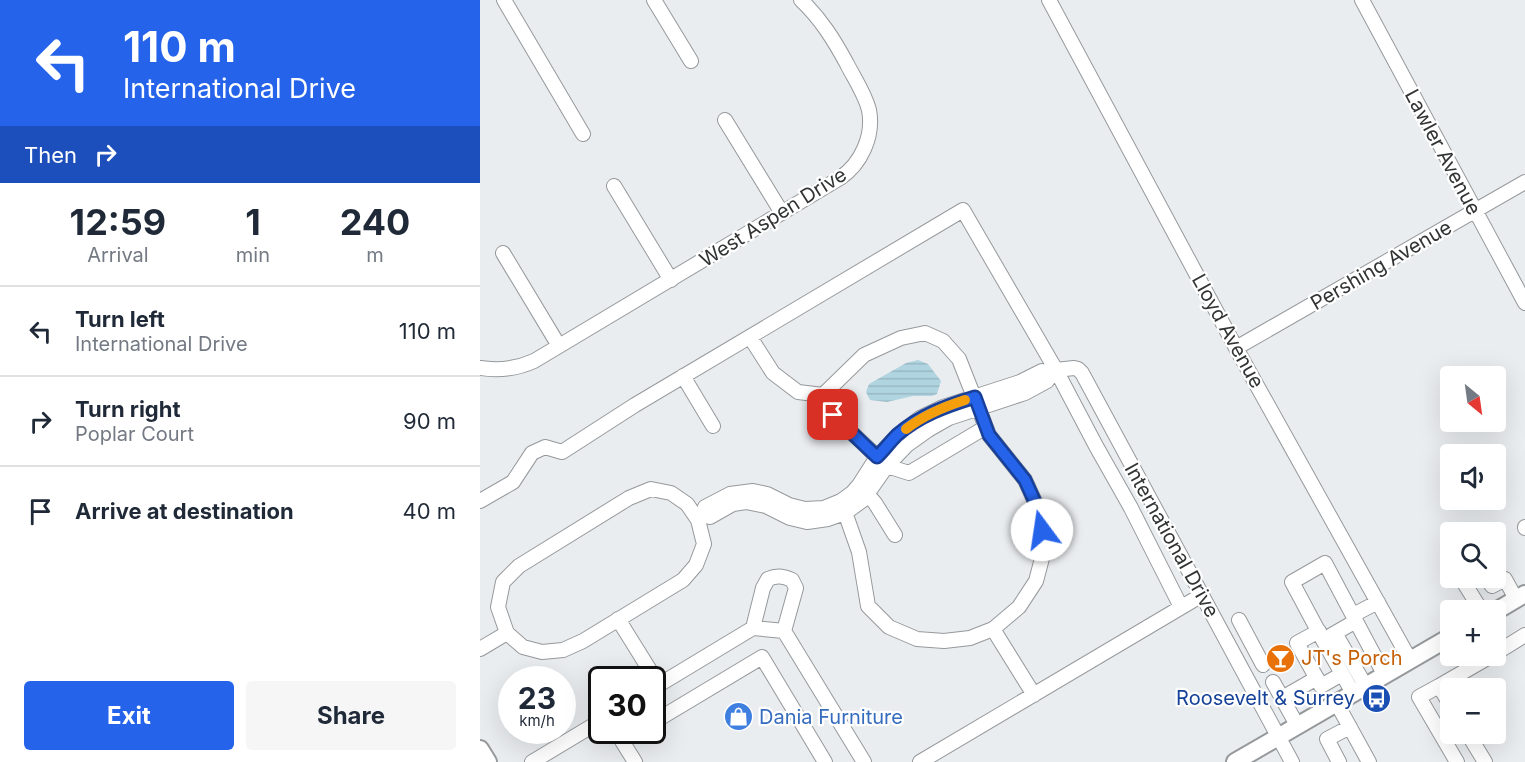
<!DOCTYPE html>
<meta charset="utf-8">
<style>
body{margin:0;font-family:Inter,sans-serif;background:#f6f6f7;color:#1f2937;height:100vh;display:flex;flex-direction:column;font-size:22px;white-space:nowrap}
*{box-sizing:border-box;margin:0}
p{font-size:20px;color:#747a83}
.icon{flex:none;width:33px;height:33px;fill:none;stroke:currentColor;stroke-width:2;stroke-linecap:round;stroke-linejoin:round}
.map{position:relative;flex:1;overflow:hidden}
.panel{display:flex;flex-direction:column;background:#fff;width:480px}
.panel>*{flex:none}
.banner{background:#2563eb;color:#fff;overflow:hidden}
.needle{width:39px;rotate:151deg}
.buttons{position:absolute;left:960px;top:366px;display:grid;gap:12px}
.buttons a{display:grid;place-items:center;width:66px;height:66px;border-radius:6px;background:#fff;box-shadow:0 6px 24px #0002;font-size:30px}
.speed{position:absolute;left:18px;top:666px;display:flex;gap:12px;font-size:30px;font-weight:700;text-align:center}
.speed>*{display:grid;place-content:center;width:78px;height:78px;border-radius:50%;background:#fff;box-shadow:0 6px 24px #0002;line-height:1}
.speed small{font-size:15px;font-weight:400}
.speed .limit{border:3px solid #111;border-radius:9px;background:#fff;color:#111}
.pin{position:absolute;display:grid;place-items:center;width:51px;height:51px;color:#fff;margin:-26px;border-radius:12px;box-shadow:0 3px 9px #0006}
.me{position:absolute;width:66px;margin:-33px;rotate:346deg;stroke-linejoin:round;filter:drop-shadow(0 0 4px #0008)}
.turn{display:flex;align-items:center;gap:21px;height:126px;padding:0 24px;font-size:27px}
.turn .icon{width:78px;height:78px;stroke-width:2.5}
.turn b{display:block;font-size:42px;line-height:51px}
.then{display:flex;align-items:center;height:57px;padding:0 24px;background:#0003;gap:12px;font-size:22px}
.eta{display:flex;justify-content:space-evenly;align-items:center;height:102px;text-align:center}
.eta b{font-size:36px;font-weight:700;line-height:42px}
.action{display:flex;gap:12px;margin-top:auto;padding:12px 24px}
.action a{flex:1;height:69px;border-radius:6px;background:#2563eb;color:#fff;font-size:24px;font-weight:700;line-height:69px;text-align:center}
.action a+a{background:#f6f6f7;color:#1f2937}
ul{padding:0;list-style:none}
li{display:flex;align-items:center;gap:18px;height:90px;padding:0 24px;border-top:2px solid #e0e1e3}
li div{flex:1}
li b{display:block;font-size:22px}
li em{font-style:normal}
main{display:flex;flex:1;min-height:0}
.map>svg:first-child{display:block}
</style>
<main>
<section class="panel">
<div class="banner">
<div class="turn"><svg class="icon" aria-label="left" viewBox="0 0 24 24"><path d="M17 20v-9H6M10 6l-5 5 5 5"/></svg><div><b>110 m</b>International Drive</div></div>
<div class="then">Then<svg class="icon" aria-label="right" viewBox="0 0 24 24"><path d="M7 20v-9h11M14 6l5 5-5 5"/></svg></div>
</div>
<div class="eta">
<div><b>12:59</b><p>Arrival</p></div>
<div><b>1</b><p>min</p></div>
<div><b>240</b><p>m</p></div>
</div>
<ul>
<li><svg class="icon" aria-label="left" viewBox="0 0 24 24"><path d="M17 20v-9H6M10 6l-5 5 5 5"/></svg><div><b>Turn left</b><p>International Drive</p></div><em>110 m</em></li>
<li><svg class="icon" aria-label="right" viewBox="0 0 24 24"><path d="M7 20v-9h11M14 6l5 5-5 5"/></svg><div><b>Turn right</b><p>Poplar Court</p></div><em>90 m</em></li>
<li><svg class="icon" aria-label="arrive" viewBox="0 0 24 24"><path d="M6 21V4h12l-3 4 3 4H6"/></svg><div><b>Arrive at destination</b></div><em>40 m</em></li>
</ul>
<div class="action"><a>Exit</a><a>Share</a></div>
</section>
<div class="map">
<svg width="1045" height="762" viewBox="0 0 1045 762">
<defs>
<pattern id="water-rules" width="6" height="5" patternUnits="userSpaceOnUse" patternTransform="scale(1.5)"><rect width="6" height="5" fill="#b0d5e1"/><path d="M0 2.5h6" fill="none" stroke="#98b7c2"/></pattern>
</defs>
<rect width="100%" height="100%" fill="#eaedf0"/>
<path fill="url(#water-rules)" d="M438 360 448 364 461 381 457 394 452 396H433L407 402 390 400 386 392 389 384 426 363Z"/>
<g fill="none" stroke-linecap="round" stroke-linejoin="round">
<defs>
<path id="minor" d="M24 0 103 134
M174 0 211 61
M569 0 756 348 930 660
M882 0 1045 303
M245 120 302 213
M134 186 191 280
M23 253 79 346
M270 337 293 373 318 392 343 395
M756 348 1045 182
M0 368C19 371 36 369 54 361L360 178C381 164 394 136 389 110 385 94 374 78 367 64 354 40 341 19 321 0
M203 376 233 426
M343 395 384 355 421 338 445 333 463 341 479 359 509 435 545 480 560 513 565 547 556 581 539 607 513 629 490 638 464 641 437 639 409 627 388 606 379 552 361 501
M343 395 353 415 407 466 429 473 506 427
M382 488 395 503 415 535
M171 489 191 493 207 504 218 520 224 544 216 565 203 580 103 641 83 650 62 652 43 647 27 633 18 607 23 582 39 566 149 498Z
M0 501 33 482 52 453 65 447 82 452 155 405 483 210 576 370 616 446 651 508 701 607
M222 515 230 517 253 504 266 502 286 506 310 518 327 522 348 519 365 513 383 500 407 466 427 445 448 430 469 418 545 393 567 381 572 373 576 370 594 368 598 369 602 373 812 762
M218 520 222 515 225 507 250 494 273 491 287 494 309 505 325 509 344 508 361 501 372 493 379 485 397 457 417 436 440 418 463 407 540 382 562 371 572 373
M1045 527V528
M981 578 1001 610
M1006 578 1012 586 1025 579 1036 599
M873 615 898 602
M138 619 179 685
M759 620 783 665
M876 621 843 640 812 582 845 563 904 674
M273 628 283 588 288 579C297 575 303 576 312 580L316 588 304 631 384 762
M513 629 554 695
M839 631 817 643 841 686 862 674
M855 633 885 685
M843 640 873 693
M0 649 27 633
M1016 653 1045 635
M793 682 817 725
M959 686 939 697 977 762
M172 689 273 628 304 631
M802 698 837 678
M856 702 889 762
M970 704 959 686 1011 656
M172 723 282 657 345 762
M988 734 1005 762
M52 762 122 720
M155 762 142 741 159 730
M440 762 722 595
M859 762 847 739 870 727"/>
<path id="major" d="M1016 611 1045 594
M0 749 8 762
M755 762 970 637"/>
</defs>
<use href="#minor" stroke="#96999b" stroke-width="16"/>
<use href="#major" stroke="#96999b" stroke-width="20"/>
<use href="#minor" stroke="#fff" stroke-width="14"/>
<use href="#major" stroke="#fff" stroke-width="16"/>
</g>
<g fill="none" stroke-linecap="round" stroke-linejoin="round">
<defs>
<path id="route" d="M353 415 397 457C404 450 410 442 417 435 440 415 466 406 495 397L509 435 545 480 560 513 562 530"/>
</defs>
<use href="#route" stroke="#184099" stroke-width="15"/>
<use href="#route" stroke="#2563eb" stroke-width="10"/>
<path stroke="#f59e0b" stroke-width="10" d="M426 429C444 415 463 407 485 400"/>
</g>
<defs>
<symbol id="bar-disc" viewBox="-11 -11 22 22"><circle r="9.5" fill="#e8710a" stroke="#fff"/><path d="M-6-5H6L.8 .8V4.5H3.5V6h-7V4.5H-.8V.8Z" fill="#fff"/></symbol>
<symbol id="bus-disc" viewBox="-11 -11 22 22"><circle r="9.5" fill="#1a4fb4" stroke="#fff"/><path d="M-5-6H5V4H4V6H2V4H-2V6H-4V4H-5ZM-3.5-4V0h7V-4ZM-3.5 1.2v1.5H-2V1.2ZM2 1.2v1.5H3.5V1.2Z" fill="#fff"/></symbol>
<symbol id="shop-disc" viewBox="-11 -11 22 22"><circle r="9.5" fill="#3f7fe0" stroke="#fff"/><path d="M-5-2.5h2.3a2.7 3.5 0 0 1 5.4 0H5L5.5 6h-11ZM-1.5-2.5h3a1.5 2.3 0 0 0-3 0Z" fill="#fff"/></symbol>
</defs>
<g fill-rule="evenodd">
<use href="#bar-disc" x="784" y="642" width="33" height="33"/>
<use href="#bus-disc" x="880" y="682" width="33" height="33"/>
<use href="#shop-disc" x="242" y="700" width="33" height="33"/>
</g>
<g text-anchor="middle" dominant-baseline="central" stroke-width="4.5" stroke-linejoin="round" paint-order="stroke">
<g font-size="20" fill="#323334" stroke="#fff">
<text transform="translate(963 152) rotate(62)">Lawler Avenue</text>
<text transform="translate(293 217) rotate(-32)">West Aspen Drive</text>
<text transform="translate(901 265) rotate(-30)">Pershing Avenue</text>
<text transform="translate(748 331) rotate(61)">Lloyd Avenue</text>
<text transform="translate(692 540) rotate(61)">International Drive</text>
</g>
<g font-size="20" fill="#c56008" stroke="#fff" text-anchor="start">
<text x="821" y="658">JT's Porch</text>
</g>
<g font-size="20" fill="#164399" stroke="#fff" text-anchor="end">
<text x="875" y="698">Roosevelt &amp; Surrey</text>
</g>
<g font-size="20" fill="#366cbe" stroke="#fff" text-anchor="start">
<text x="279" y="717">Dania Furniture</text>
</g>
</g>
</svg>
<div class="buttons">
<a><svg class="needle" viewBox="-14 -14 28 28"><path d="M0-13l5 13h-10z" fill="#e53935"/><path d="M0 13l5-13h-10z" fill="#747a83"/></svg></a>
<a><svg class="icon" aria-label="sound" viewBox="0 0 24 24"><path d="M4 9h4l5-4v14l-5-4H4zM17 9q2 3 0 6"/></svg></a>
<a><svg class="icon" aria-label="search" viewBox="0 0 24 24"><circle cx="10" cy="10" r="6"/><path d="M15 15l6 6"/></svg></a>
<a>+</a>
<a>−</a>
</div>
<div class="speed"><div>23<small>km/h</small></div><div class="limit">30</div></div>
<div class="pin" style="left:353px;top:415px;background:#d93025"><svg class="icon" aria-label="arrive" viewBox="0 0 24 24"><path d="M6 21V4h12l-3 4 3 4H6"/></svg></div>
<svg class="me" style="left:562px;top:530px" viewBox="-20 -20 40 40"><circle r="19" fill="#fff"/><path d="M0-13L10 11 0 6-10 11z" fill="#2563eb"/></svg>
</div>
</main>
